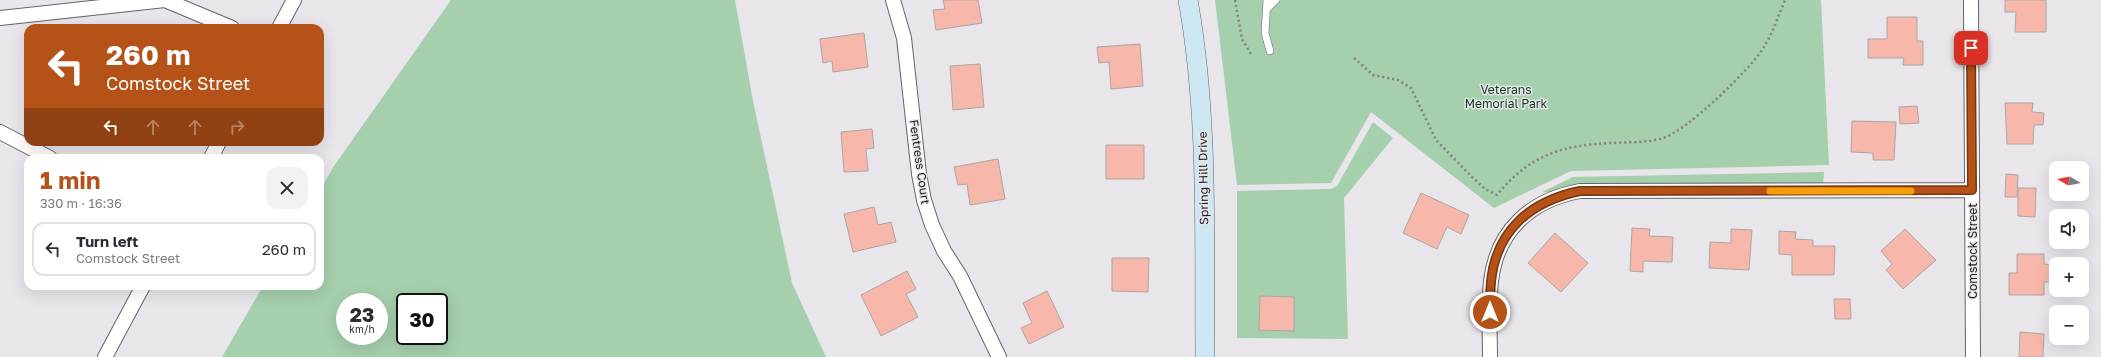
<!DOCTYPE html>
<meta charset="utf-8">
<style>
body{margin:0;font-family:"Golos Text",sans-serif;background:#f2f2f3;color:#2b2b33;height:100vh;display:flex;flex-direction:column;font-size:15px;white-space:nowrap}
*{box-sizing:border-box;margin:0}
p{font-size:13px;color:#7c7c81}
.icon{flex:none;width:22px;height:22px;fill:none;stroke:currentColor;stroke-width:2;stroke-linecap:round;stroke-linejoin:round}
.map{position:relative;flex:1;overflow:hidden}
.drawer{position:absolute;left:24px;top:154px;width:300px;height:136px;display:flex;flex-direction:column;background:#fff;border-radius:12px;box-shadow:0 4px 16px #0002}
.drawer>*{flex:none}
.guide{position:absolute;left:24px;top:24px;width:300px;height:122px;border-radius:12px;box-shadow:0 4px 16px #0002;background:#b45218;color:#fff;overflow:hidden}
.needle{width:26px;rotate:280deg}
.controls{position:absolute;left:2049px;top:161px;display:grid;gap:8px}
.controls a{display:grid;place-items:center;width:40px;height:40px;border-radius:8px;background:#fff;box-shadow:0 4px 16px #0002;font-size:20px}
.speed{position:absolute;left:336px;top:293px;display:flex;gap:8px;font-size:20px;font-weight:700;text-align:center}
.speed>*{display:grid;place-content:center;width:52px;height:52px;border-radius:50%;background:#fff;box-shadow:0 4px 16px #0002;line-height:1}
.speed small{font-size:10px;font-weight:400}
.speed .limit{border:2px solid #111;border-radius:6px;background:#fff;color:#111}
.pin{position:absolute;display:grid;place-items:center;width:34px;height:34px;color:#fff;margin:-17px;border-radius:8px;box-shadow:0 2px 6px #0006}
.me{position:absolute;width:44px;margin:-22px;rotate:0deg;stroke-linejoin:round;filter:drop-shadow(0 0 3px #0008)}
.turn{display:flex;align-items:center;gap:14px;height:84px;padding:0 16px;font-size:18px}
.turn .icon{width:52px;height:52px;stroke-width:2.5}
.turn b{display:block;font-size:28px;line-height:34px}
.lanes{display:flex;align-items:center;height:38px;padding:0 16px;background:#0003;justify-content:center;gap:20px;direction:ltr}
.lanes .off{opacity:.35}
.round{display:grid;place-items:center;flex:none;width:42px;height:42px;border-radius:12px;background:#f2f2f3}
.head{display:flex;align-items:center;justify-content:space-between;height:68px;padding:0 16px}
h1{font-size:24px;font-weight:700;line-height:30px;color:#b45218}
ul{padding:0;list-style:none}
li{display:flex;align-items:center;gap:12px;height:54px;margin:0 8px 6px;padding:0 8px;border:2px solid #e1e1e2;border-radius:12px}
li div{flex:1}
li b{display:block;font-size:15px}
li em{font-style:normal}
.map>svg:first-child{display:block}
</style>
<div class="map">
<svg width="2101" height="357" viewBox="0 0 2101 357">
<rect width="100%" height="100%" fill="#e8e6ea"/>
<path fill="#a5cfad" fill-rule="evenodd" d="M451 0H735L753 101 792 283 826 357H222L263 286H320V190L334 166ZM345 302H379V336H345ZM405 302H439V336H405Z
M1215 0H1821L1829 165 1571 171 1494 208 1371 112 1331 183 1237 185Z
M1373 122 1393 138 1344 198 1348 339 1237 338V191L1331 189 1337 186Z
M1824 172 1823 185 1569 193 1542 192 1573 177Z"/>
<path fill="#f7b8ab" stroke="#aba6a4" d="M943 0H978L982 23 936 30 933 10 945 9Z
M2005 0H2046V32H2015L2016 12H2005Z
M1887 17H1917V41H1923V65H1903L1904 58H1868V39H1887Z
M864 33 868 67 833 72 832 61 823 63 820 39Z
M1140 44 1143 86 1111 89 1109 62 1099 63 1097 47Z
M980 64 984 107 953 110 950 66Z
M2005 103H2033L2032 112 2044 113 2043 125H2034L2033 144H2007Z
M1917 106 1919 123 1900 124 1899 107Z
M1852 121 1896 122 1894 160H1873V153L1851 152Z
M872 129 874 148 866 149 868 171 844 172 841 132Z
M1106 145H1144V179H1106Z
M998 159 1005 199 970 205 967 184 958 185 954 167Z
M2006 174 2018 175 2017 197H2005Z
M2018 188H2036L2035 217 2018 216Z
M1421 193 1469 215 1461 234 1447 227 1437 249 1403 233Z
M874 207 878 225 891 222 896 242 853 252 844 214Z
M1632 228 1650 229 1649 236 1673 237 1672 262 1643 261V272L1630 271Z
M1731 229 1752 230 1749 270 1709 268 1710 242 1731 243Z
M1905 229 1936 260 1903 289 1886 270 1892 264 1881 251Z
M1779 231 1796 232 1795 239 1813 240V246H1835L1834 275H1792V255L1779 254Z
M1555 233 1588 263 1561 292 1528 263Z
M2017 254H2044V264L2051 265V282H2044V295H2009V273H2017Z
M1112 258H1149L1148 292 1112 291Z
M907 271 916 289 906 294 918 317 881 336 861 295Z
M1047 291 1064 327 1029 344 1021 328 1032 323 1023 303Z
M1260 296 1294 297V331L1259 330Z
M1834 299H1850L1851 319H1835Z
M2020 332 2044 334 2043 357H2019Z"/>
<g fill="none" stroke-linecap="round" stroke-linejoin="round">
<defs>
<path id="service" d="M1267 0 1265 33 1270 51
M1267 9 1276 0"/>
<path id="minor" d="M893 0 904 38 919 174 924 200 932 225 944 251 960 276 999 357
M1971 0 1973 357
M0 18 165 0 232 28
M279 28 294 0
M0 132 50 158
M211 158 219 142
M105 357 143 286
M1490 357C1490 332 1488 305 1491 281 1497 230 1531 200 1580 191L1972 190"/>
<path id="secondary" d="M1188 0C1209 117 1204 238 1205 357"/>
</defs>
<use href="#service" stroke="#666468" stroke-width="8"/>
<use href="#minor" stroke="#666468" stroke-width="16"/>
<use href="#secondary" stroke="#666468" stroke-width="20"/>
<path stroke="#817f82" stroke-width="2.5" stroke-dasharray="2 3" stroke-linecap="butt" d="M1235 0 1242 39 1252 56
M1354 58 1373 75 1398 80 1411 88 1436 140 1470 175 1485 189 1497 195C1530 155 1561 145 1612 143 1629 142 1647 143 1663 138 1687 131 1748 71 1762 50 1772 35 1778 17 1785 0"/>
<use href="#service" stroke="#fff" stroke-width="7"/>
<use href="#minor" stroke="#fff" stroke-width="14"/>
<use href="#secondary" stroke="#cce7f2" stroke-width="19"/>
</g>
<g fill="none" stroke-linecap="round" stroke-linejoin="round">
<defs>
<path id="route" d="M1490 312C1490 302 1490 292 1491 282 1496 230 1531 201 1580 191L1972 190 1971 48"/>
</defs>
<use href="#route" stroke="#753510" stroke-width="10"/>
<use href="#route" stroke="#b45218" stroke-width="7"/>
<path stroke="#f59e0b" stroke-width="7" d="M1770 191H1911"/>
</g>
<g text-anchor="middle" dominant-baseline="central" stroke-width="3" stroke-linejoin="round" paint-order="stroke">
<g font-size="12" fill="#0d3c1c" stroke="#e8e6ea">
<text x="1506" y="89">Veterans<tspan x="1506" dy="14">Memorial Park</tspan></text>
</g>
<g font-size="12" fill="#1f1e20" stroke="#e8e6ea">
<text transform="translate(920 162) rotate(82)">Fentress Court</text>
<text transform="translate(1203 178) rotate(-91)">Spring Hill Drive</text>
<text transform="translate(1972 251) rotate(-90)">Comstock Street</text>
</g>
</g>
</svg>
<div class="controls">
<a><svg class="needle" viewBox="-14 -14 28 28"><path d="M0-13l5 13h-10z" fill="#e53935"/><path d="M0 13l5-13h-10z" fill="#7c7c81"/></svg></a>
<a><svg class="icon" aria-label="sound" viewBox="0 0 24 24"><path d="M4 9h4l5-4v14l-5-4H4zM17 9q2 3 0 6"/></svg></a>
<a>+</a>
<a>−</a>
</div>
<div class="speed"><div>23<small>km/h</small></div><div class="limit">30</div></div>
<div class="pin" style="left:1971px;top:48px;background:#d93025"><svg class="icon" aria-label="arrive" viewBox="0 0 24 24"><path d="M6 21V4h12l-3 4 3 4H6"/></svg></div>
<svg class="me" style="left:1490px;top:312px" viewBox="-20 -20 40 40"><circle r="17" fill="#b45218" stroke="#fff" stroke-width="3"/><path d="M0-11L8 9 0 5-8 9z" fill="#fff"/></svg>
<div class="guide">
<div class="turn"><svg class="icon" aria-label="left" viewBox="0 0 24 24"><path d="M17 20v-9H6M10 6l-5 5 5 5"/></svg><div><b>260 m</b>Comstock Street</div></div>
<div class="lanes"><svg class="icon" aria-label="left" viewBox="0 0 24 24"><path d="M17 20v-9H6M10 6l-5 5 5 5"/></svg><svg class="icon off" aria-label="ahead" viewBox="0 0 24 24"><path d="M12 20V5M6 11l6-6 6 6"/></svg><svg class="icon off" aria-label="ahead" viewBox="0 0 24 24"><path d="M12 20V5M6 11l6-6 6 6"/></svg><svg class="icon off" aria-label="right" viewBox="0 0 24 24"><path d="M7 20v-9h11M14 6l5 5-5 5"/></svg></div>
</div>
<section class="drawer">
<div class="head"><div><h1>1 min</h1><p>330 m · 16:36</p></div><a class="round"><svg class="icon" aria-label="close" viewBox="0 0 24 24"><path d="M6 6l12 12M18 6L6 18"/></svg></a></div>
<ul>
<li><svg class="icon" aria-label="left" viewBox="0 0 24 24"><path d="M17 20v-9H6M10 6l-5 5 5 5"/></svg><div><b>Turn left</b><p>Comstock Street</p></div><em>260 m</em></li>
</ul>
</section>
</div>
